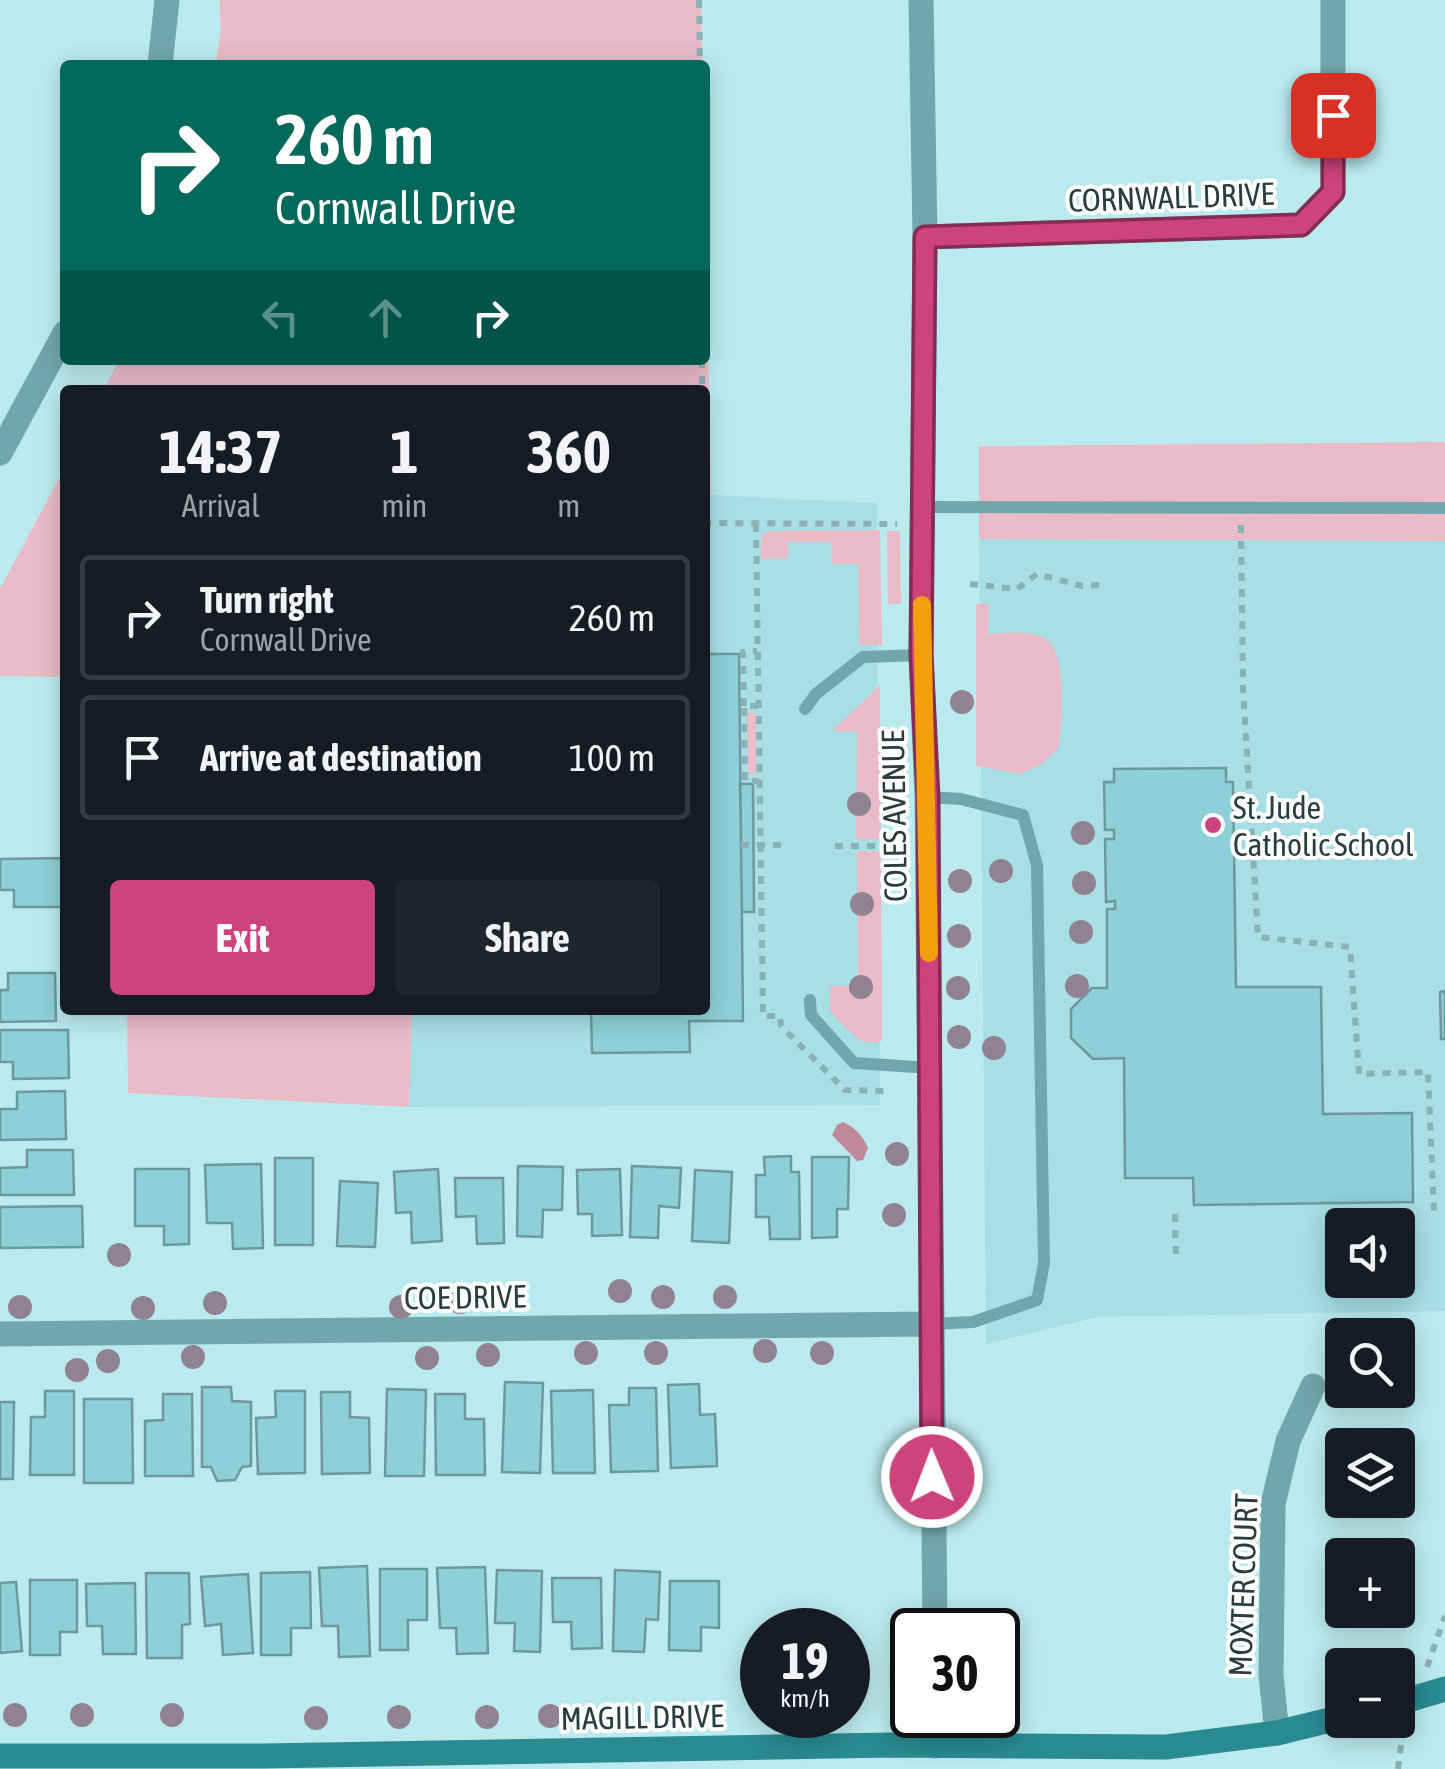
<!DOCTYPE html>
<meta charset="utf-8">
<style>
body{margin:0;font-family:"Asap Condensed",sans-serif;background:#20242c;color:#f1f3f6;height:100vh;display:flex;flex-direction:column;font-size:38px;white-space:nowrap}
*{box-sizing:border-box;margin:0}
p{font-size:32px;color:#9ea1a6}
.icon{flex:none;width:55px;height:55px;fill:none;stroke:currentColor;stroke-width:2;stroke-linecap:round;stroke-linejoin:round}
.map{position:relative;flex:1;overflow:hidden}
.side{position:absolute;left:60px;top:385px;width:650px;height:630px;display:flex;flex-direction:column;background:#171b24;border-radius:10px;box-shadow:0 5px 25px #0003}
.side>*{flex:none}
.hud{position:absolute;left:60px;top:60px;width:650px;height:305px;border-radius:10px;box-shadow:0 5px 25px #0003;background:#00695c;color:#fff;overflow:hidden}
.fabs{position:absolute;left:1325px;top:1208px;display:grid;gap:20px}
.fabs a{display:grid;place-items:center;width:90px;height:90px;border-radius:10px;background:#171b24;box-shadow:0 5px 25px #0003;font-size:50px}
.speed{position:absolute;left:740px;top:1608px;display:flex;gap:20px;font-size:50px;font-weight:700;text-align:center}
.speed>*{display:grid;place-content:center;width:130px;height:130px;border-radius:50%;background:#171b24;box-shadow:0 5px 25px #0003;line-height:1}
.speed small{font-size:25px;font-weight:400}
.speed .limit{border:5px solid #111;border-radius:15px;background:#fff;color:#111}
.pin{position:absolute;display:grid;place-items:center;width:85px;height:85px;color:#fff;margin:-42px;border-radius:20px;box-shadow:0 5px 15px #0006}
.me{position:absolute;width:110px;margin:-55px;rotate:359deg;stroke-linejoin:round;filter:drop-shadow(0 0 8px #0008)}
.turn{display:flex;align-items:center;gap:35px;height:210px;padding:0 50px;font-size:45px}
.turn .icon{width:130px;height:130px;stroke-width:2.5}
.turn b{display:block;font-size:70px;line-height:85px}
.lanes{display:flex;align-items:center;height:95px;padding:0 50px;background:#0003;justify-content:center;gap:50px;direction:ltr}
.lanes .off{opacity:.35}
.eta{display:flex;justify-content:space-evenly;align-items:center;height:170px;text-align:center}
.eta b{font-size:60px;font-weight:700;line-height:70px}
.cta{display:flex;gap:20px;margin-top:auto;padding:20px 50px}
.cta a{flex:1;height:115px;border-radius:10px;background:#cd437b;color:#fff;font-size:40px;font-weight:700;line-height:115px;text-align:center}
.cta a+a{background:#20242c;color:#f1f3f6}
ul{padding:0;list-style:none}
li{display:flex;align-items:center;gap:30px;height:125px;margin:0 20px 15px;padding:0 30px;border:5px solid #363941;border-radius:10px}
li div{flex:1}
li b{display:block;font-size:38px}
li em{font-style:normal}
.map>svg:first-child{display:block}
</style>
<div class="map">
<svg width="1445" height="1769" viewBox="0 0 1445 1769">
<rect width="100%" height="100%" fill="#bbeaee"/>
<path fill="#a7dfe5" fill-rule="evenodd" d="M711 495 877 503 880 1105 409 1107 412 1010H705V502Z
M979 539 1445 541V1311L1098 1317 986 1344ZM1342 1225H1398V1280H1342Z"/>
<path fill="#e9bbc8" d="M219 0H701L702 65H216L221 27Z
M705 202 711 495 705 502V390H104L119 360H705Z
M1445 442V541L979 539V446Z
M65 467V677L0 676V589Z
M880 530 882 645H859L858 564H832L831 542H788V558L761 559V537L769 531Z
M887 531H900L901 604H888Z
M976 604H989L988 635C1005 633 1025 630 1042 637 1069 648 1062 724 1058 748L1043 763 1021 774 976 766Z
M880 685 881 840 856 839 857 732 832 731Z
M747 712 756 713V774H748Z
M857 851H881L882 1040 878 1043 860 1041 830 1012V986H858Z
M127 1010H412L409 1107 128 1093Z"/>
<path fill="#bf8999" d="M843 1122C856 1128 862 1135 868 1148L863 1160 857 1161 832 1135 837 1125Z"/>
<path fill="#8dd0d7" stroke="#6d999e" stroke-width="2.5" d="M705 654H739L743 1021H689L690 1052 592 1053 591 1010H705Z
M1226 768V782H1233L1236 987H1321L1323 1114 1412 1113 1413 1202 1194 1205 1193 1178H1125L1124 1058 1093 1059 1071 1038V1009L1092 988H1107V909H1115V901L1106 902 1105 839H1114V830H1105L1104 782H1114V769Z
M740 784H753L754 912H742Z
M65 858V907H14V890H0V859Z
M8 973H55L56 1021 0 1022V990H8Z
M1445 991V1039H1441L1440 992Z
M0 1030H68L69 1078 13 1079V1062H0Z
M65 1091 66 1139 0 1140V1109H17V1092Z
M27 1150H73L74 1195H0V1168L27 1167Z
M791 1156V1172H799L800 1239H770L769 1217H756V1175H765L764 1157Z
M812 1157H849L848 1209H837V1237L812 1238Z
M275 1158H313V1245H275Z
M261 1164 263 1248 233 1249 232 1223H207L205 1165Z
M518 1166 563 1167 562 1210H543L542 1237 517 1236Z
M632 1166 681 1168 679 1208 659 1206 658 1238 630 1237Z
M135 1169H189V1244L164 1245V1226H135Z
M438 1169 442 1241 412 1243 411 1212 396 1213 394 1172Z
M620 1169 622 1235 592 1236V1214H578L577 1170Z
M695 1170 732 1172 729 1243 692 1241Z
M455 1178H503L504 1243 477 1244 476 1216 456 1217Z
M340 1181 378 1183 375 1247 337 1246Z
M82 1206 83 1247 0 1248V1207Z
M505 1382 543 1383 540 1473 502 1472Z
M699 1384 700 1415 715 1414 717 1466 671 1468 668 1385Z
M202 1387H231L232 1401 251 1402V1466L242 1467 235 1480 217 1481 211 1467H202Z
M629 1388H656L658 1471 611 1472 609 1405H629Z
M387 1389 426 1390 424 1476H385Z
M593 1390 595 1473H553L551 1391Z
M45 1391H74V1475H30L31 1417H45Z
M275 1391H305V1473L258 1474 256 1418 276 1417Z
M321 1392H350V1417L369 1418 370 1473 322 1474Z
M163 1394H192L193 1476H145V1421L163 1420Z
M435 1394H465V1419H484L485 1475H436Z
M84 1399H132L133 1483H84Z
M0 1402H14L13 1479H0Z
M367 1566 370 1656 339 1657 338 1626H322L319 1568Z
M485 1567 488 1653 457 1654 456 1628H440L437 1568Z
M380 1569H427V1620H408V1650H380Z
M497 1570 542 1571 540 1652 514 1651 515 1623H495Z
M615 1570 660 1572 658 1620 646 1619 644 1652 613 1651Z
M310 1572 311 1628H291V1655H261V1573Z
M146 1573H189L190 1624 182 1625V1658H147Z
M248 1574 253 1653 223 1655 221 1624 205 1626 201 1577Z
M552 1578H601L602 1648 572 1649 571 1622H553Z
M30 1580H77V1632H60V1655H30Z
M670 1581H719V1628L701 1627V1651L669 1650Z
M16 1582 22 1651 0 1653V1583Z
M135 1583 136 1654H103L102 1626H87L86 1584Z"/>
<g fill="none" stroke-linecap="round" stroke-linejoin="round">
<path stroke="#8bb1b4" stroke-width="6" stroke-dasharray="8 8" stroke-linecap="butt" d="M699 0 700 65
M702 360V390
M705 519 709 523 897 524
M756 524 763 1016H780L781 1026 845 1090 886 1091
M1241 525 1243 688 1258 937 1350 947 1359 1074 1428 1072 1434 1211
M970 584 1017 589 1037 574 1082 586 1101 585
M744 706 743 652 757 651
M758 706H744L745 781H759
M741 845H789
M835 846H886
M1175 1214 1176 1259
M1427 1667 1445 1616
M1398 1769 1403 1730"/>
<path stroke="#70a7ac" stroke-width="12" d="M923 507 1445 508
M805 709 816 694 863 657 921 655
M927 797 961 799 1023 815 1037 865 1044 1263 1037 1300 973 1322 930 1324
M810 1000 811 1015 854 1063 931 1068"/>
<path stroke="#70a7ac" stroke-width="25" d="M921 0 925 237 921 655 927 797 935 1630
M160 65 167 0
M925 237 1301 225 1333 192V0
M0 453 65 333
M0 1334 930 1324
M1277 1733 1271 1675 1273 1504 1288 1441 1313 1386
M935 1746V1715"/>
<path stroke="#298a92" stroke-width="25" d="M1398 1703 1445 1689
M0 1756H263L891 1745 1166 1747 1277 1733 1342 1717"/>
</g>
<g fill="#918291">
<circle cx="962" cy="702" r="12"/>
<circle cx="859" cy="804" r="12"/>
<circle cx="1083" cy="833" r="12"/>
<circle cx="1001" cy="871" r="12"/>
<circle cx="960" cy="881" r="12"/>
<circle cx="1084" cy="883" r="12"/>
<circle cx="862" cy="904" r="12"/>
<circle cx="1081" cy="932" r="12"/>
<circle cx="959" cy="936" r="12"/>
<circle cx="1077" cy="986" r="12"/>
<circle cx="861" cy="987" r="12"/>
<circle cx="958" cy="988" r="12"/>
<circle cx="959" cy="1037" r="12"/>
<circle cx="994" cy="1048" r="12"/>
<circle cx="897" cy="1154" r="12"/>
<circle cx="894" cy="1215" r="12"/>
<circle cx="119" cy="1255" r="12"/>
<circle cx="620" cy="1291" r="12"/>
<circle cx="663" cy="1297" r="12"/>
<circle cx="725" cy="1297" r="12"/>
<circle cx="460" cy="1302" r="12"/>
<circle cx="215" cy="1303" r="12"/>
<circle cx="20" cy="1307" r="12"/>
<circle cx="401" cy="1307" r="12"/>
<circle cx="143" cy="1308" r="12"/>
<circle cx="765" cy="1351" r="12"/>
<circle cx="586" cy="1353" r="12"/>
<circle cx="656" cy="1353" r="12"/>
<circle cx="822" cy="1353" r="12"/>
<circle cx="488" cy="1355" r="12"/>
<circle cx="193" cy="1357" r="12"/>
<circle cx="427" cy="1358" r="12"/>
<circle cx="108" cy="1361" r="12"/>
<circle cx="77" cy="1370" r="12"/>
<circle cx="15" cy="1715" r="12"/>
<circle cx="82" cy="1715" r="12"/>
<circle cx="172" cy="1715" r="12"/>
<circle cx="550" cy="1716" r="12"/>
<circle cx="399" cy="1717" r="12"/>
<circle cx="487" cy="1717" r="12"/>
<circle cx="316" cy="1718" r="12"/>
</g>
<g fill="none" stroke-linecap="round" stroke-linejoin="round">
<defs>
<path id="route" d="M932 1477 928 797 921 655 925 237 1301 225 1333 192V115"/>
</defs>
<use href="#route" stroke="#852c50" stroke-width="25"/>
<use href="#route" stroke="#cd437b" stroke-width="18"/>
<path stroke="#f59e0b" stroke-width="18" d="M922 605 929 953"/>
</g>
<circle fill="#cd437b" stroke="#fff" stroke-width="4" cx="1213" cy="825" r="10"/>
<g text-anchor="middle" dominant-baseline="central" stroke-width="8" stroke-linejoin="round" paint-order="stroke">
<g font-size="32" fill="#2a3d3f" stroke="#fff">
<text transform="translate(1171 197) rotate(-2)">CORNWALL DRIVE</text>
<text transform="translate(894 816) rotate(-91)">COLES AVENUE</text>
<text transform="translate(465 1297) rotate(-1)">COE DRIVE</text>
<text transform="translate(1243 1585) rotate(-88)">MOXTER COURT</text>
<text transform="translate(642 1717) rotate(-1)">MAGILL DRIVE</text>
</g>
<g font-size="32" fill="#2a3d3f" stroke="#fff" text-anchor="start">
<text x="1233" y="807">St. Jude<tspan x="1233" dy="37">Catholic School</tspan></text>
</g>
</g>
</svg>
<div class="fabs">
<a><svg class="icon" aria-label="sound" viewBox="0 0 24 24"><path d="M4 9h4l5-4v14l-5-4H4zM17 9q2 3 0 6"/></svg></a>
<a><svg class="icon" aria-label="search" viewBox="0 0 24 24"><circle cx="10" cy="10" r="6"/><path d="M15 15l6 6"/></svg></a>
<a><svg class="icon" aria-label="layers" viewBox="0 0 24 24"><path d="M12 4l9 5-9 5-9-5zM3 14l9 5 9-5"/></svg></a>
<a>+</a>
<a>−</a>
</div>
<div class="speed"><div>19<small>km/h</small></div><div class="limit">30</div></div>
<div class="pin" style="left:1333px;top:115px;background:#d93025"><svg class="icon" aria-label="arrive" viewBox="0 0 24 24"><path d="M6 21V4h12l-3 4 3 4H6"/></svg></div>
<svg class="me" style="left:932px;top:1477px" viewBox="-20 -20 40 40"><circle r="17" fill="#cd437b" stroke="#fff" stroke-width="3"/><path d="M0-11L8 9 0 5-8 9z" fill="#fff"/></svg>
<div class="hud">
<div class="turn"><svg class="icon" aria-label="right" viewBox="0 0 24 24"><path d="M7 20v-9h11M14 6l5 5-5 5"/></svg><div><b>260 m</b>Cornwall Drive</div></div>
<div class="lanes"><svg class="icon off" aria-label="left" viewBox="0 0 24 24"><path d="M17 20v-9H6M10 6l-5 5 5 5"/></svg><svg class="icon off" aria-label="ahead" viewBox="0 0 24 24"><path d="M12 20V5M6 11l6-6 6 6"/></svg><svg class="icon" aria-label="right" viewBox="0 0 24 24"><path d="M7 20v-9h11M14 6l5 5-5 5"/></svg></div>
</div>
<section class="side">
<div class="eta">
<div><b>14:37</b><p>Arrival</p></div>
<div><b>1</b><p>min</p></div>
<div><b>360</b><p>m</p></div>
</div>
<ul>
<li><svg class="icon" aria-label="right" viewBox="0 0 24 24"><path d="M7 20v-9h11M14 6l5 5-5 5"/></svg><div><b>Turn right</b><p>Cornwall Drive</p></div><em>260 m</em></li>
<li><svg class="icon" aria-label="arrive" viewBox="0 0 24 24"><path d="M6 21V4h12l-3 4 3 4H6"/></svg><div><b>Arrive at destination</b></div><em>100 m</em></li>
</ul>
<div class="cta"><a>Exit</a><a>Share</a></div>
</section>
</div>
